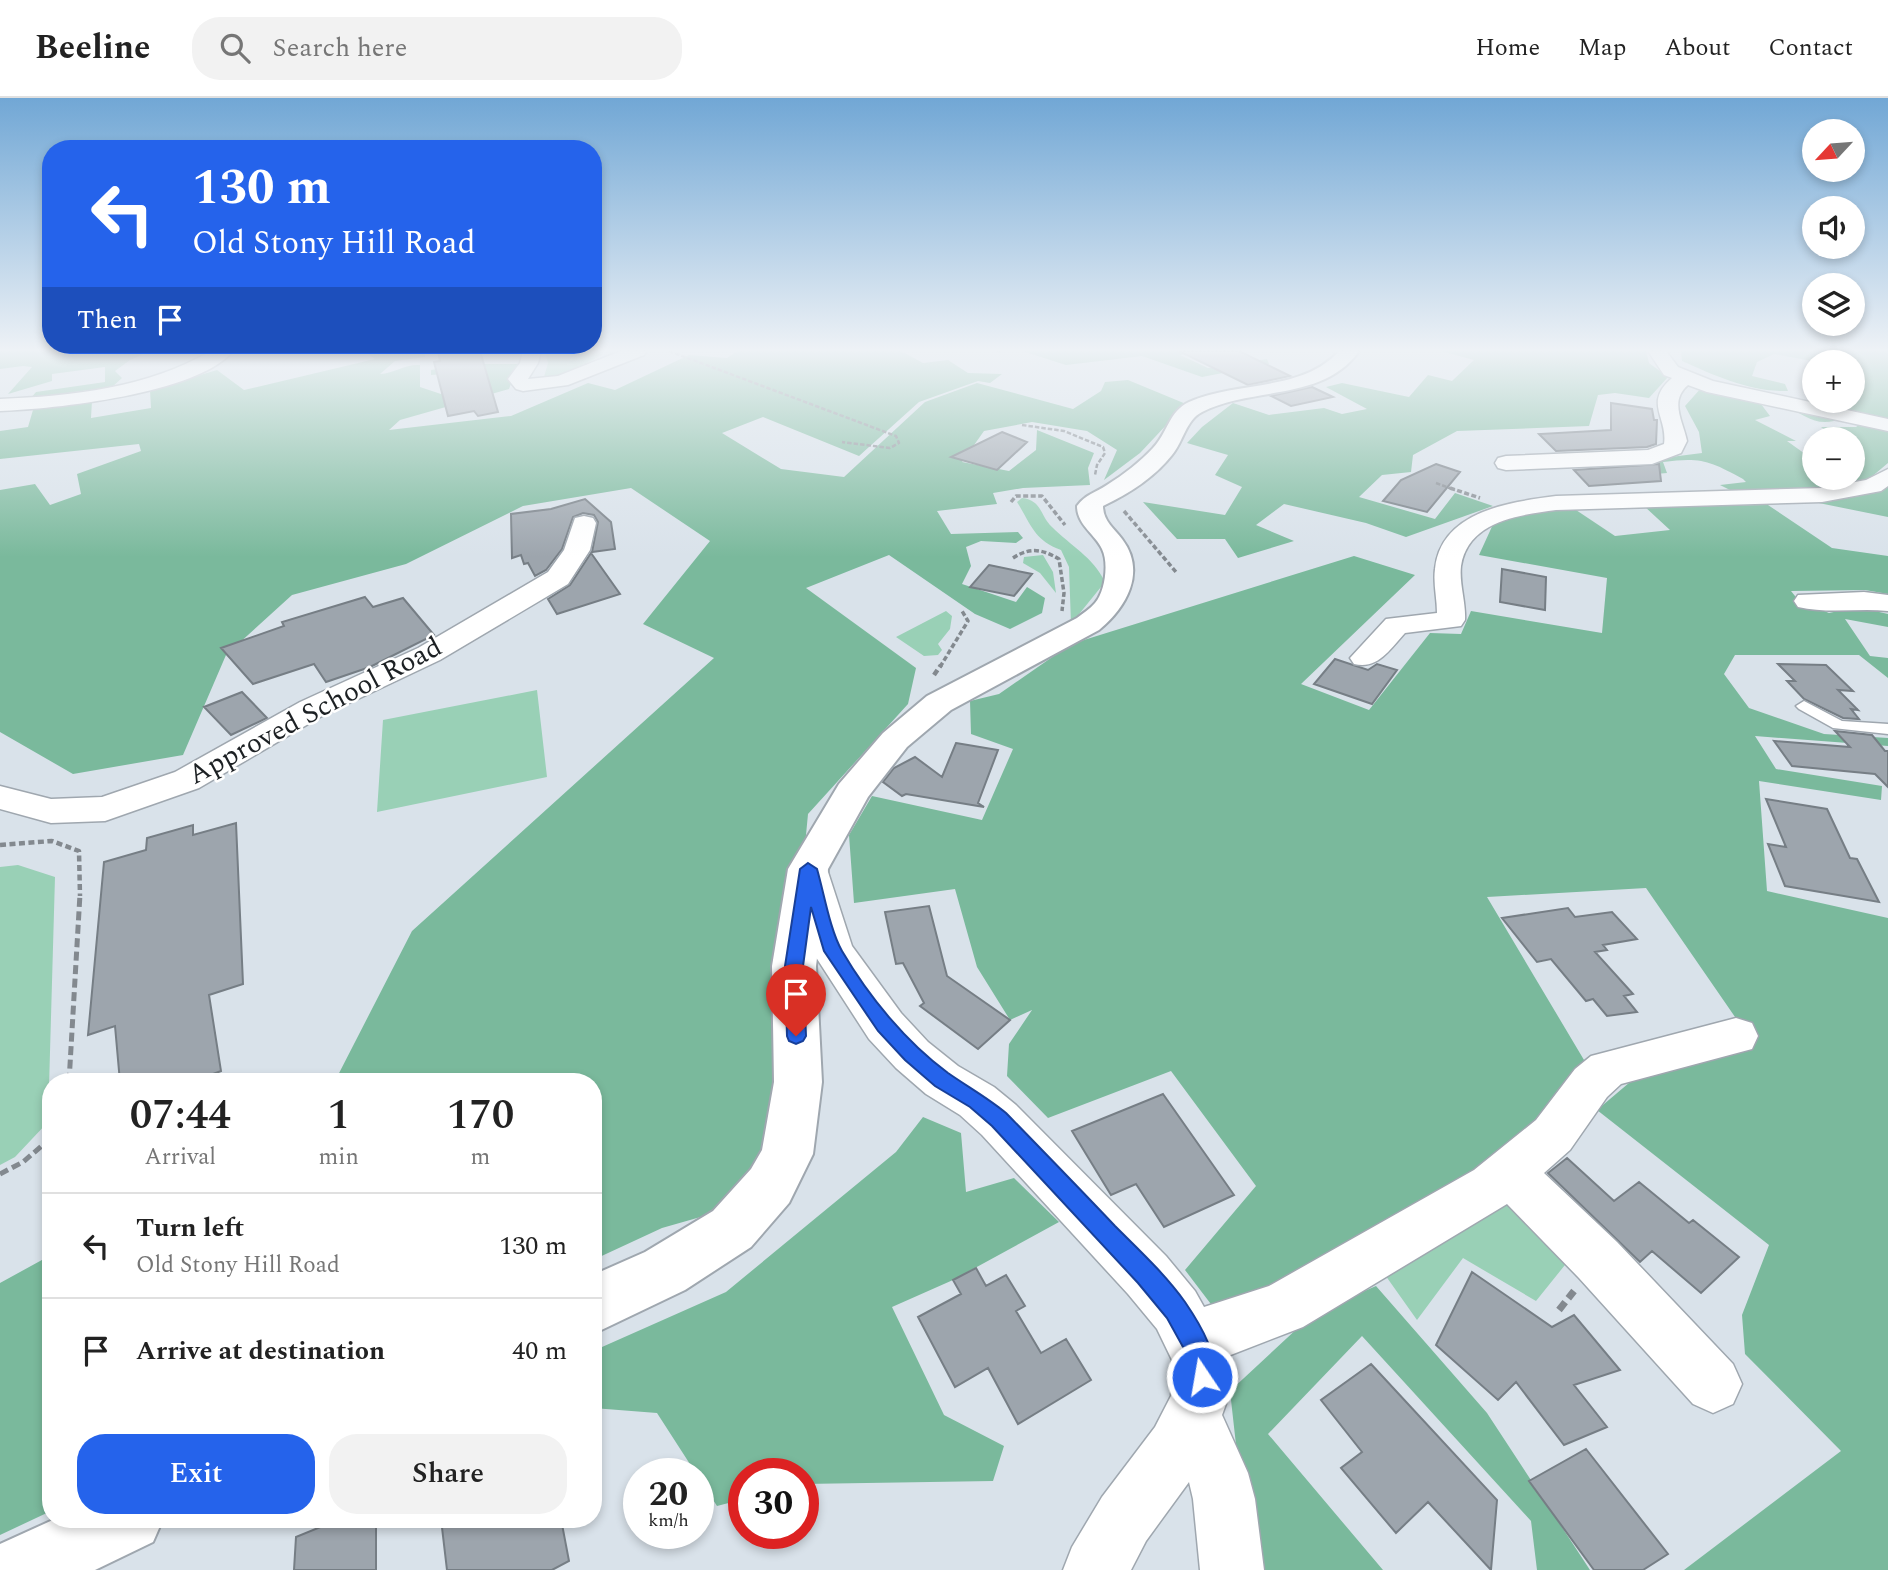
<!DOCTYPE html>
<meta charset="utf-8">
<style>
body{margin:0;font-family:Spectral,serif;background:#f2f2f2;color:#222;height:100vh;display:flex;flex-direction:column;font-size:26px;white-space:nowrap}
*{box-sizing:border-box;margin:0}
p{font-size:23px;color:#767676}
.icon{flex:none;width:38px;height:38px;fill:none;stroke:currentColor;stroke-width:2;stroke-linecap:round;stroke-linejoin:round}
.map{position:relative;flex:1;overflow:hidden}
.side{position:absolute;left:42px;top:975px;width:560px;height:455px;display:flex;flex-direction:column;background:#fff;border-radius:28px;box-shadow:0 4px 10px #0003}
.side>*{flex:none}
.hud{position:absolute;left:42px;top:42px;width:560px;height:214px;border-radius:28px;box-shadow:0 4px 10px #0003;background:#2563eb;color:#fff;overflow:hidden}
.needle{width:46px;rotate:244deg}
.tools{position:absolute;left:1802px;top:21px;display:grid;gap:14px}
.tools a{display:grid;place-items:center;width:63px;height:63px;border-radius:50%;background:#fff;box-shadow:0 4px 10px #0003;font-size:35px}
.speed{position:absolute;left:623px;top:1360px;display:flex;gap:14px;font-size:35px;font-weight:700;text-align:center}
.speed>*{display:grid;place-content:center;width:91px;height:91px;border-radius:50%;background:#fff;box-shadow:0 4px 10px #0003;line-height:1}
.speed small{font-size:18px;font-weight:400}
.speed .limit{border:10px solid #d22;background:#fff;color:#111}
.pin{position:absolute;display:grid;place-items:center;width:60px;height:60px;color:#fff;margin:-72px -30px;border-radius:50% 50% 50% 0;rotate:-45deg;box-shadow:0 0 7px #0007}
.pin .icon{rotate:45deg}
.me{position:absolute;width:77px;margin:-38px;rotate:348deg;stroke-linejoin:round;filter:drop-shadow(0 0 5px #0008)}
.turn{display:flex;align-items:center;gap:24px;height:147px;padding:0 35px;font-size:32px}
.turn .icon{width:91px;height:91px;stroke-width:2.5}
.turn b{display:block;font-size:49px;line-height:60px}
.then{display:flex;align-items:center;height:66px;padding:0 35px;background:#0003;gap:14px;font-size:26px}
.eta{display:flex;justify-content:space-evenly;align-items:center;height:119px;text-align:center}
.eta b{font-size:42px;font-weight:600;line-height:49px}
.primary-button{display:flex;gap:14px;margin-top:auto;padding:14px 35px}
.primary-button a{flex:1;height:80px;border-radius:28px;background:#2563eb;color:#fff;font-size:28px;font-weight:600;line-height:80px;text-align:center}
.primary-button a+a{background:#f2f2f2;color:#222}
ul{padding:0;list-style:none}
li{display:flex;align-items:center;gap:21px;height:105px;padding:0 35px;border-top:2px solid #e0e0e0}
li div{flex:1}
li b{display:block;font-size:26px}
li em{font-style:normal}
header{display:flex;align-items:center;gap:42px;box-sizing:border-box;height:98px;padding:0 35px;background:#fff;border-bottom:2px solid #e0e0e0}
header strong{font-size:33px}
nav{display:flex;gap:38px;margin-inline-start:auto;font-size:24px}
.search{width:490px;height:63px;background:#f2f2f2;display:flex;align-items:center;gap:18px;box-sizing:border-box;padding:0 24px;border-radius:28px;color:#767676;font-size:26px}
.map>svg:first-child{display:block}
</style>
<header>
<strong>Beeline</strong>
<div class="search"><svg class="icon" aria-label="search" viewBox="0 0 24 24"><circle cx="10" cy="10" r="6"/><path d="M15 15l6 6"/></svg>Search here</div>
<nav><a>Home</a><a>Map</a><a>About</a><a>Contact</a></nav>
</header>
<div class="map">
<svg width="1888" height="1472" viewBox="0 0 1888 1472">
<rect width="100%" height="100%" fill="#d9e2ea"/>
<path fill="#99d0b6" d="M572 253 603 256C584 267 566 279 544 279L548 265 545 254Z
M1022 400C1042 402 1040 418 1052 429 1071 448 1093 459 1105 484L1071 526 1069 469 1061 452C1034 442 1032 428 1017 404Z
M1043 457 1053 474 1056 495 1040 475 1023 465 1024 459Z
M946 513 952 518 950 531 938 546 942 552 938 557 924 558 896 539Z
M537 592 547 679 377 714 383 622Z
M18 767 55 779 48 1024 15 1059 0 1067V769Z
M1521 1095 1577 1152 1536 1203 1463 1160 1417 1222 1383 1174Z"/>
<path fill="#7ab99c" d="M0 253H151L130 262 115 273 122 280 112 289 31 300 36 294 105 284V269L52 276V283L8 296 32 269 23 268 0 271Z
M364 253H425V259L395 263 380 276C395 275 405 266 420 267V289L441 296 474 292 479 273 431 277V272L466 266H518L509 291 400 322 389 332 511 318 588 285 615 292 689 257 727 260 737 253H901L923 265 948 262 968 275 1002 276 990 285 978 283 919 304 859 358 763 319 722 335 781 371 844 379 925 304 977 285 1073 311 1101 293 1105 284 1128 282 1186 306 1140 355 1104 382 1117 352 1087 333 1032 324 984 333 962 364 1009 373 1036 352 1037 332 1094 355 1088 370 1090 387 1023 390 993 395 997 406 937 413 951 436 1018 434 1023 440 1016 445 981 443 966 449 971 468 962 486 1016 504 1027 489 1045 500 1042 515 1010 531 975 516 889 457 806 490 916 570 908 606 808 716 775 1060 725 1112 662 1130 593 1162V984L335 983 412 833 714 560 643 526 710 443 631 390 523 408 406 466 292 497 226 557 183 657 73 676 0 634V392L35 386 50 407 81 396 77 376 141 353 139 346 0 361V333L28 329 33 312 92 303 91 320 151 310 150 292 217 272 244 292 375 261Z
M1022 253H1204L1180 257 1208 270 1267 261 1269 266 1202 279 1142 258 1066 267Z
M1441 253H1646L1649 265 1668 279 1649 300 1615 295 1598 297 1589 328 1457 333 1413 357 1411 374 1382 377 1359 399 1435 421 1455 395 1493 408 1406 439 1366 425 1284 406 1256 427 1294 443 1238 460 1225 441H1177L1143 404 1225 417 1242 389 1215 377 1228 357 1187 345 1202 329 1233 305 1269 317 1324 310 1342 316 1367 311 1326 289 1342 285 1409 299 1428 277 1452 283 1474 262Z
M1681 253H1888V323L1817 306 1819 303H1853V264H1818L1774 256 1757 264 1752 278 1785 286 1788 293C1750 294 1716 278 1682 263Z
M1702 289 1844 319C1818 332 1806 317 1785 308 1778 306 1769 307 1761 306L1770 318 1755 322 1796 343H1787L1808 358 1815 357V380H1853V341H1837L1821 329H1856L1864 323 1888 330V365L1863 386 1835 391 1740 397 1720 387 1746 384 1743 381C1710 363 1701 359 1663 364L1667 375 1644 377 1632 364 1702 355 1699 334 1685 308Z
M1888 385V419L1794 400Z
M1768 407 1832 450 1888 458V496L1865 492 1791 493 1799 503 1829 515 1857 509 1888 516V529L1845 521 1870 558 1888 560V580L1859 557H1735L1724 576 1749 610 1824 636 1888 640V648L1755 638 1776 671 1882 688 1881 702 1759 683 1767 793 1888 820V1472H1684L1841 1353 1745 1256 1742 1217 1769 1147 1597 1012 1636 979 1753 945 1646 790 1487 799 1587 967 1540 1029 1470 1078 1220 1218 1185 1172 1256 1088 1171 973 1048 1020 1007 978 1009 946 1032 912 1010 922 977 869 955 791 854 805 849 737 872 698 982 722 1013 651 971 636 970 603 999 596 1071 546 1354 458 1415 477 1301 586 1369 612 1430 535 1461 536 1471 513 1602 535 1607 480 1479 457 1495 422 1540 410H1573L1615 438 1670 432 1644 408Z
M923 1019 961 1035 966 1094 1014 1080 1059 1124 953 1182 892 1209 944 1317 1004 1348 993 1383 803 1386V1376H744V1401L717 1408 657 1315 593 1310V1253L726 1194 896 1054Z
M51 1157V1413L0 1437V1185Z
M1376 1188 1487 1315 1590 1472H1537L1531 1423 1362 1238 1268 1336 1383 1472H1250L1230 1293 1314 1215Z"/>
<path fill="#9da5ad" stroke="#767e85" stroke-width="2" d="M438 253H480L498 314 478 318 474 313 448 318 434 264 440 263Z
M1179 253H1239L1290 278 1248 287Z
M1312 289 1333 299 1291 308 1271 298Z
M1611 305 1652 311 1654 322H1657L1656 346 1647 349 1556 353 1539 336 1611 332Z
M1002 334 1027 344 997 372 951 359Z
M1436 366 1460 374 1427 414 1383 403 1401 382Z
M1659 366 1661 383 1589 388 1574 372Z
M585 401 611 424 615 451 592 454 598 424 594 417 583 415 573 419 562 451 546 472 535 478 528 465 524 466 521 457 512 460 511 416 551 411Z
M591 455 620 496 557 516 548 501 570 487Z
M989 467 1032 476 1014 498 970 489Z
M1502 471 1546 479 1545 512 1500 504Z
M365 499 373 509 403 500 434 537 370 569 326 584 314 566 253 586 221 550 284 528 282 524Z
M1335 561 1368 572 1377 566 1397 572 1372 606 1314 586Z
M1778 566 1826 567 1853 593 1838 592 1858 612 1851 611 1859 621 1843 620 1804 601 1787 583H1795Z
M242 594 267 620 231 637 204 609Z
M1835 633 1872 637 1885 653H1888V689L1875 676 1792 668 1774 643 1850 649Z
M956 645 998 652 978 705 984 709 906 696 902 698 883 684 894 670 915 659 942 679Z
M1766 701 1827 711 1850 760 1857 761 1879 804 1785 788 1768 746 1786 749Z
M236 725 243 886 209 897 221 973 208 978 209 984H120L115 928 88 937 104 764 146 752 147 740 193 727V737Z
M929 808 947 878 1010 922 978 951 920 908 924 905 903 865 896 866 885 814Z
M1568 810 1575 819 1612 814 1637 841 1603 847 1607 852 1595 854 1633 896 1624 898 1637 914 1607 918 1593 901 1586 903 1551 861 1537 864 1502 820Z
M1163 996 1234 1097 1164 1129 1136 1086 1111 1097 1072 1033Z
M1567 1060 1614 1103 1639 1084 1689 1125 1693 1122 1739 1159 1701 1195 1652 1153 1640 1164 1548 1075Z
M976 1170 986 1188 1006 1177 1025 1208 1016 1213 1041 1255 1066 1241 1091 1282 1018 1326 988 1270 955 1289 918 1219 961 1196 953 1182Z
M1472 1174 1552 1229 1574 1217 1620 1272 1574 1287 1607 1329 1564 1347 1516 1284 1498 1302 1436 1247Z
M1371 1266 1497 1402 1491 1472 1428 1404 1396 1435 1341 1370 1362 1354 1321 1302Z
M1586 1351 1668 1456 1643 1472H1594L1529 1383Z
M340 1421H376V1472H294L296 1439Z
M441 1421H561L569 1463 552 1472H447Z"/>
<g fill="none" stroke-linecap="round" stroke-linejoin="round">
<defs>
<path id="service" d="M1804 603 1842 623 1888 626V636L1833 630 1799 611 1796 608Z"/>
<path id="minor" d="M211 253H233C198 296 54 311 0 313V301C72 298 147 290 211 253Z
M523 253H541L538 265 528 281 558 278 621 253H647L644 257 568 287 523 293 516 291 508 281 520 265Z
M1648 253H1666L1678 269 1713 283 1888 321V333L1707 294 1688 287C1669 303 1683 323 1687 343L1681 355 1652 366 1506 372 1498 370 1495 365 1498 360 1506 358 1648 352 1664 346C1668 319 1643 305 1672 280L1664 277Z
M1888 371V388L1881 393 1822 404 1556 412C1519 417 1468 423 1461 468 1459 486 1466 504 1465 522L1461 528 1405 535C1390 551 1378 572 1354 566L1350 560 1386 521 1437 515C1437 500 1433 485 1435 471 1441 413 1510 404 1556 398L1822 390 1866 382Z
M584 418 593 420 596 425 590 452 568 486 440 562 322 618 199 690 105 723 51 725 0 711V688L51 701 102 699 175 674 300 604 418 550 548 474 564 452 575 420Z
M1864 494 1888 497V513C1859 510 1827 516 1798 509L1794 503 1798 497Z
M808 758 821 762 827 771 852 848 901 915 928 944 958 968 994 989 1016 1007 1166 1158 1195 1193 1204 1209 1269 1188 1474 1072 1536 1022 1575 971 1591 958 1736 920 1752 925 1758 938 1752 951 1621 986 1607 999 1570 1052 1544 1075 1617 1144 1733 1266 1742 1286 1733 1306 1713 1315 1693 1306 1579 1180 1507 1106 1303 1229 1228 1258 1230 1295 1222 1317 1248 1375 1255 1401 1264 1472H1200L1193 1401 1189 1384 1146 1443 1131 1472H1063L1072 1449 1102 1399 1155 1329 1171 1298 1172 1262 1157 1231 1128 1196 982 1037 960 1017 926 996 896 970 869 941 812 853 789 771 795 762Z"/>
<path id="tertiary" d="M1339 253H1359C1323 304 1252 288 1202 314 1186 322 1183 344 1172 357 1154 380 1128 396 1103 408 1103 423 1114 430 1122 441 1147 474 1126 510 1099 532L951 612 907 649 868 699 828 771 816 868 822 984 813 1056 789 1105 751 1149 685 1192 593 1236V1177L645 1154 713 1113 751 1071 762 1052 774 984 772 868 788 771 839 686 883 635 927 598 1077 520C1083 515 1090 511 1095 505 1105 494 1109 465 1102 451 1095 436 1077 427 1077 408 1086 396 1095 395 1107 387 1123 377 1140 364 1153 350 1167 336 1169 313 1189 304 1235 283 1303 294 1339 253Z
M55 1421H163L153 1444 95 1472H0V1446Z"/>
</defs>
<use href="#service" stroke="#9fa7af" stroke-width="3"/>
<use href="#minor" stroke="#9fa7af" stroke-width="3"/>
<use href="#tertiary" stroke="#9fa7af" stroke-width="4"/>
<path stroke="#83898f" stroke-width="2.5" stroke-dasharray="4.5 2" stroke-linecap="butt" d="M669 253 896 338 899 345 890 350 842 344
M996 253 1000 254
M1022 327 1064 333 1103 349 1105 355 1097 367 1095 377
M1436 385 1455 392"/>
<path stroke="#83898f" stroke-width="3.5" stroke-dasharray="5 2.5" stroke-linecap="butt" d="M1450 390 1480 400
M1011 404 1016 398H1042L1065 427
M1124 413 1176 474
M1013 460C1030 449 1042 451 1059 461L1064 495 1062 513
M940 569 968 523 962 513"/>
<path stroke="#83898f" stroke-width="4.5" stroke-dasharray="6 3.5" stroke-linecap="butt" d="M934 577 941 567
M0 747 52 743 79 753 80 798"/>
<path stroke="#83898f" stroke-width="5" stroke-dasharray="9 4.5" stroke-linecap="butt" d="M69 984 80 796
M0 1076 23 1064 51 1040"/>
<path stroke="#83898f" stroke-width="7" stroke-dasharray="10 5" stroke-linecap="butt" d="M1559 1212 1574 1193"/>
<use href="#service" fill="#fff" fill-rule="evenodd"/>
<use href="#minor" fill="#fff" fill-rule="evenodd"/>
<use href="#tertiary" fill="#fff" fill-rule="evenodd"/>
</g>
<linearGradient id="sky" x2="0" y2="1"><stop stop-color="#71a7d5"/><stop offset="0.55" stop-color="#eef2f6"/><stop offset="1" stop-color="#eef2f6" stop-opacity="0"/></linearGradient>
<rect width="1888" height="459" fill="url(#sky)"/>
<path fill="#2563eb" stroke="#184099" stroke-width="2" d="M808 765 817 771C824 795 830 832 842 853 869 899 906 944 948 975 968 989 988 1000 1006 1015 1043 1053 1079 1090 1115 1128 1139 1152 1165 1176 1185 1204 1200 1226 1222 1261 1211 1288L1202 1292 1193 1288 1188 1258 1167 1220 1138 1185 992 1028 970 1009 935 988 905 962 878 933 824 853 811 809 803 868 806 938 803 943 796 946 789 943 787 938 785 868 800 771Z"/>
<g text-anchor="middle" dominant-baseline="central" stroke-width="5" stroke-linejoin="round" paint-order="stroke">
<g font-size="28" fill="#1c2023" stroke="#fff">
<text transform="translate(315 613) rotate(-28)">Approved School Road</text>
</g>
</g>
</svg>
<div class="tools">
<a><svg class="needle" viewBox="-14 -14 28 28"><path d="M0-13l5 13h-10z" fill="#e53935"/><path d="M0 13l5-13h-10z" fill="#767676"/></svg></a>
<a><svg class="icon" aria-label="sound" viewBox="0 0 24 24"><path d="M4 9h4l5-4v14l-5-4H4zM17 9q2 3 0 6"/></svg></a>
<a><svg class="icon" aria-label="layers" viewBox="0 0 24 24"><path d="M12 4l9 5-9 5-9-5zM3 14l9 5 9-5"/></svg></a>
<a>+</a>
<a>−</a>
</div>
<div class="speed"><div>20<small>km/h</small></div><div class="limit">30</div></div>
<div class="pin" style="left:796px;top:938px;background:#d93025"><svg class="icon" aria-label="arrive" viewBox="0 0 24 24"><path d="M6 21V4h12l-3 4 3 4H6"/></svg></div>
<svg class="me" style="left:1202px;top:1279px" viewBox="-20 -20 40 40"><circle r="17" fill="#2563eb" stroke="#fff" stroke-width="3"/><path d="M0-11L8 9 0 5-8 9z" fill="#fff"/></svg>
<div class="hud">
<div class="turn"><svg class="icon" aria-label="left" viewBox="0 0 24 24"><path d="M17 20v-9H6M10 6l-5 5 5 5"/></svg><div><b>130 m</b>Old Stony Hill Road</div></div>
<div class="then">Then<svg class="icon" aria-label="arrive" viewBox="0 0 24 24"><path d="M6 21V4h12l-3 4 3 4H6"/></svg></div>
</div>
<section class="side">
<div class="eta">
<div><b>07:44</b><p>Arrival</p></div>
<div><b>1</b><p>min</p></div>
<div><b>170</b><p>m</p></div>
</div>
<ul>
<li><svg class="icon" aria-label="left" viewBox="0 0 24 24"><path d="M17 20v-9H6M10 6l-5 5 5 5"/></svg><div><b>Turn left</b><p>Old Stony Hill Road</p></div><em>130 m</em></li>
<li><svg class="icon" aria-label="arrive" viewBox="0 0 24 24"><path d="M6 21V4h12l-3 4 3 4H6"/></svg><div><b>Arrive at destination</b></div><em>40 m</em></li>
</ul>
<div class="primary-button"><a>Exit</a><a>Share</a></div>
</section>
</div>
